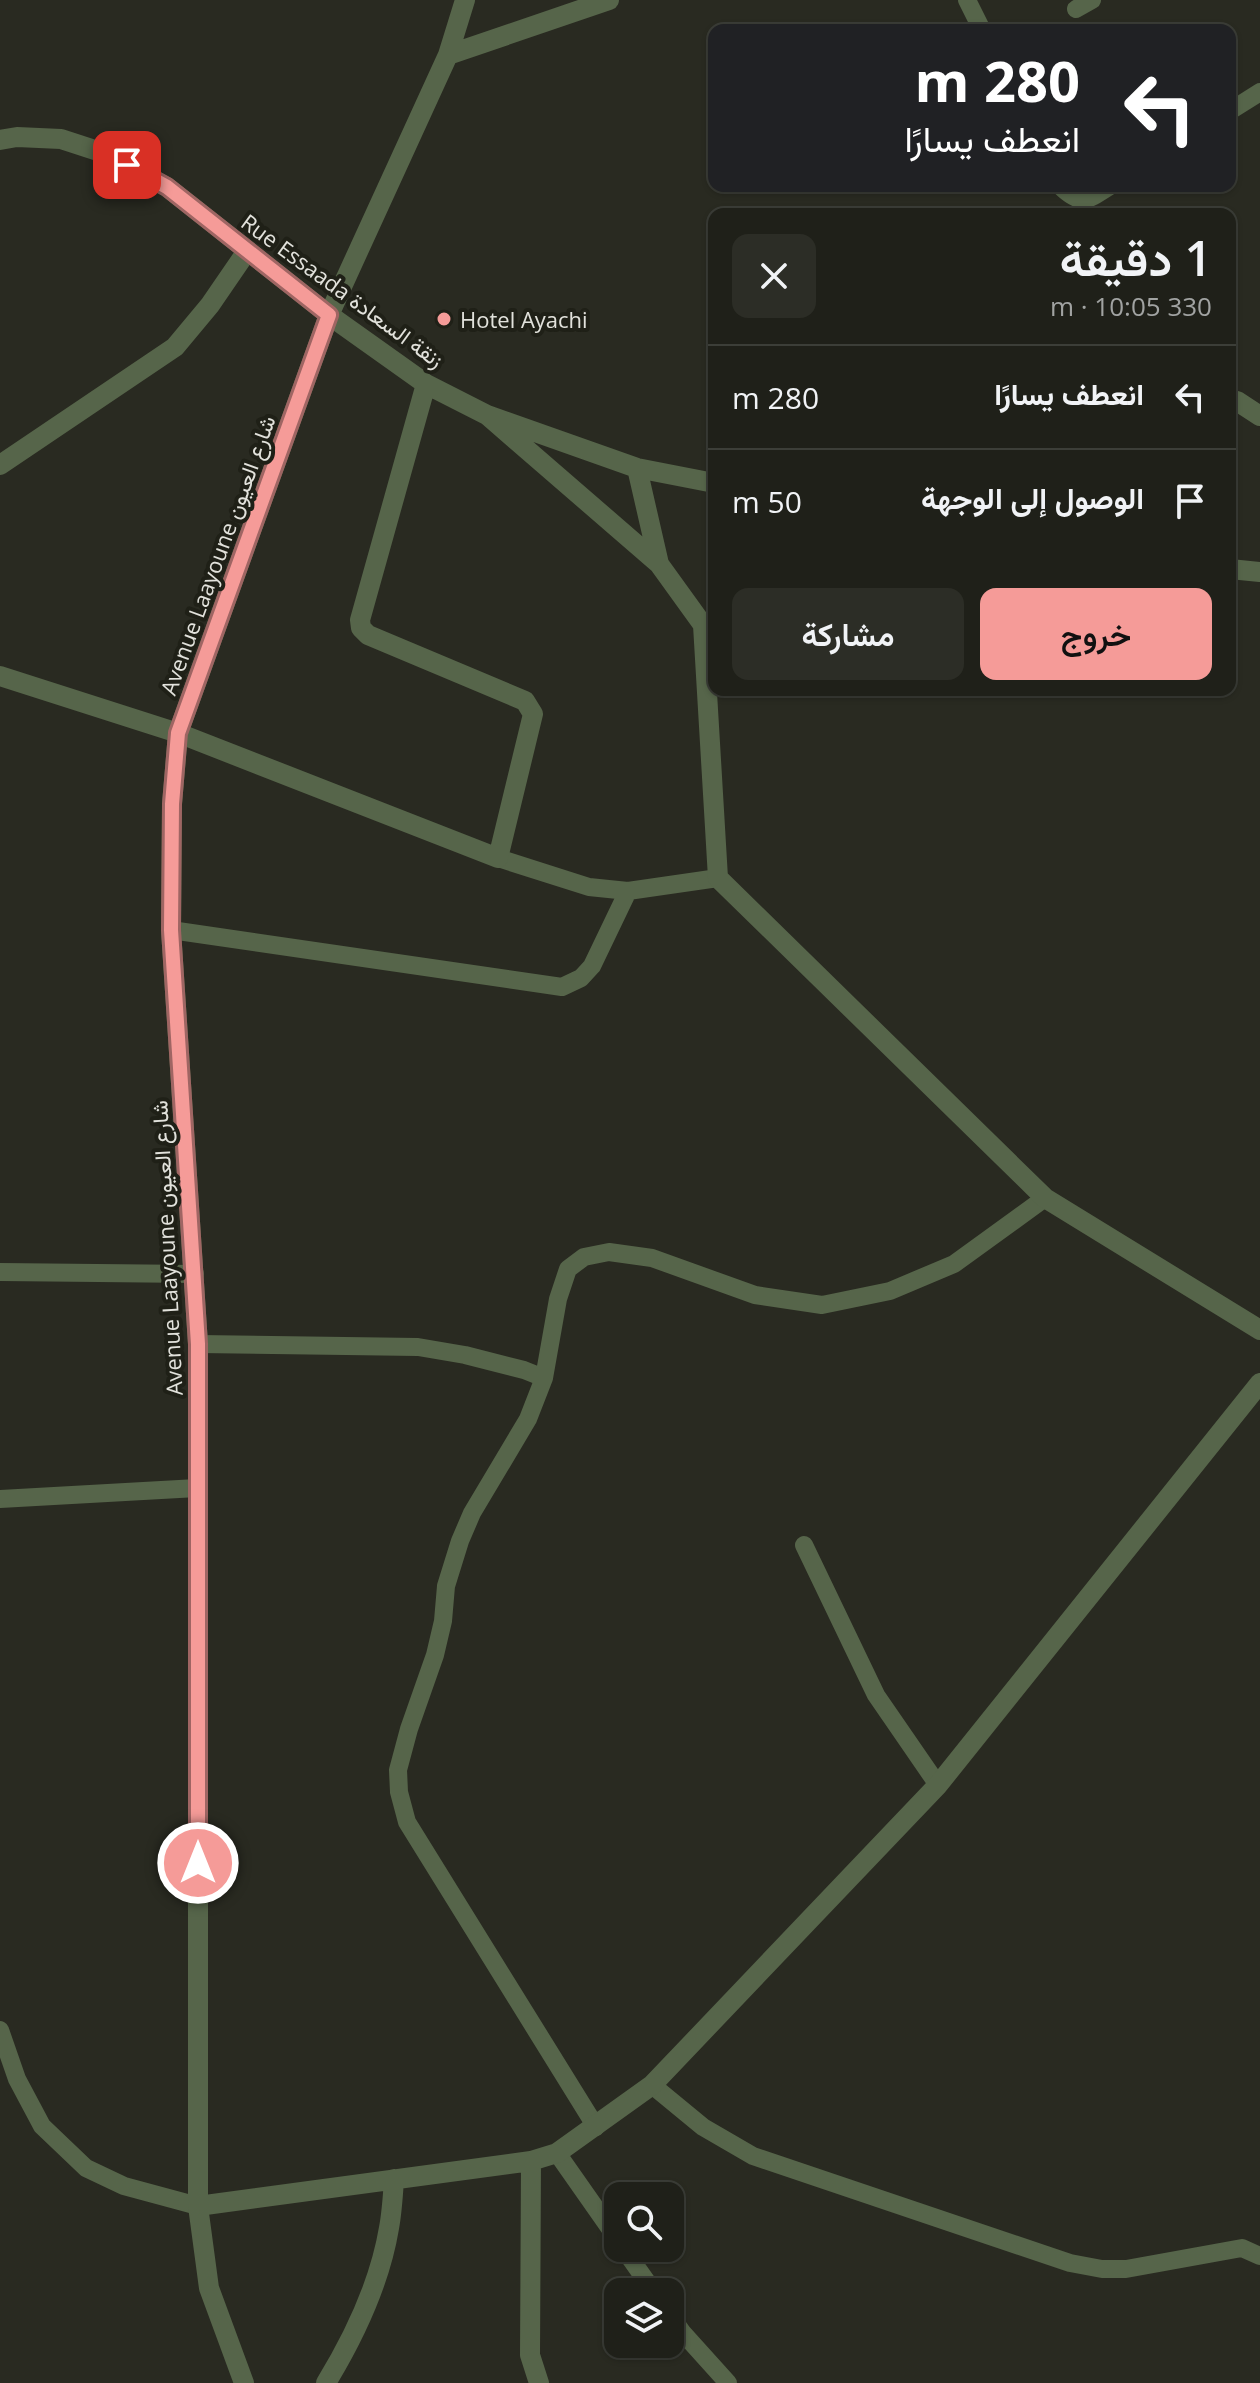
<!DOCTYPE html>
<html lang="ar">
<meta charset="utf-8">
<style>
body{margin:0;font-family:"Open Sans",Vazirmatn,sans-serif;background:#2c2d26;color:#f1f3f6;direction:rtl;height:100vh;display:flex;flex-direction:column;font-size:30px;white-space:nowrap}
*{box-sizing:border-box;margin:0}
p{font-size:26px;color:#a1a3a2}
.icon{flex:none;width:44px;height:44px;fill:none;stroke:currentColor;stroke-width:2;stroke-linecap:round;stroke-linejoin:round}
.map{position:relative;flex:1;overflow:hidden;direction:ltr}
.sheet{position:absolute;left:708px;top:208px;width:528px;height:488px;display:flex;flex-direction:column;background:#1f2019;border-radius:16px;box-shadow:0 2px 6px #0004,0 0 0 2px #3c3e38;direction:rtl}
.sheet>*{flex:none}
.banner{position:absolute;left:708px;top:24px;width:528px;height:168px;border-radius:16px;box-shadow:0 2px 6px #0004,0 0 0 2px #3c3e38;direction:rtl;background:#202124;color:#fff;overflow:hidden}
.controls{position:absolute;left:604px;top:2182px;display:grid;gap:16px}
.controls a{display:grid;place-items:center;width:80px;height:80px;border-radius:16px;background:#1f2019;box-shadow:0 2px 6px #0004,0 0 0 2px #3c3e38;font-size:40px}
.pin{position:absolute;display:grid;place-items:center;width:68px;height:68px;color:#fff;margin:-34px;border-radius:16px;box-shadow:0 4px 12px #0006}
.me{position:absolute;width:88px;margin:-44px;rotate:0deg;stroke-linejoin:round;filter:drop-shadow(0 0 6px #0008)}
.turn{display:flex;align-items:center;gap:28px;height:168px;padding:0 24px;font-size:36px}
.turn .icon{width:104px;height:104px;stroke-width:2.5}
.turn b{display:block;font-size:56px;line-height:68px}
.round{display:grid;place-items:center;flex:none;width:84px;height:84px;border-radius:16px;background:#2c2d26}
.overview{display:flex;align-items:center;justify-content:space-between;height:136px;padding:0 24px}
h1{font-size:48px;font-weight:600;line-height:60px}
.cta{display:flex;gap:16px;margin-top:auto;padding:16px 24px}
.cta a{flex:1;height:92px;border-radius:16px;background:#f59b98;color:#111;font-size:32px;font-weight:600;line-height:92px;text-align:center}
.cta a+a{background:#2c2d26;color:#f1f3f6}
ul{padding:0;list-style:none}
li{display:flex;align-items:center;gap:24px;height:104px;padding:0 24px;border-top:2px solid #3c3e38}
li div{flex:1}
li b{display:block;font-size:30px}
li em{font-style:normal}
.map>svg:first-child{display:block}
</style>
<div class="map">
<svg width="1260" height="2383" viewBox="0 0 1260 2383">
<rect width="100%" height="100%" fill="#292a21"/>
<g fill="none" stroke-linecap="round" stroke-linejoin="round">
<path stroke="#56654a" stroke-width="18" d="M967 0 982 30
M1076 9 1092 0
M1230 111 1260 92
M1060 186C1081 207 1088 200 1110 186
M498 858 589 887 628 891 718 878
M171 930 562 987 581 978 592 966 628 891
M0 1272 195 1274
M198 1344 418 1347 465 1355 524 1370 544 1378
M0 1499 197 1488
M804 1545 876 1695 938 1785
M0 2030 17 2079 42 2126 86 2168 124 2186 198 2206
M652 2085 703 2127 753 2156 1070 2263 1102 2269H1126L1242 2248 1260 2256
M596 2127 407 1822 399 1792 398 1770 409 1729 435 1655 443 1621 446 1586 460 1541 472 1513 528 1419 544 1378 558 1299 568 1269 584 1257 609 1252 652 1258 755 1295 822 1305 890 1291 954 1264 1045 1198
M557 2153 618 2240
M623 2248 654 2292
M670 2315 682 2332 728 2383"/>
<path stroke="#56654a" stroke-width="20" d="M448 55 609 0
M0 140 17 137 61 139 107 154 167 187 329 315 426 384 487 415 637 468 714 483
M1230 399 1237 401 1260 416
M487 415 659 564 703 625 718 878 1045 1198 1260 1330
M0 465 175 347 210 305 247 251
M637 468 659 564
M1230 569 1260 572
M0 676 178 733 498 858 533 714 525 701 368 635 361 628 360 620 426 384
M531 2161 530 2355 539 2383
M198 2206 531 2161 557 2153 652 2085 938 1785 1260 1383
M244 2383 209 2288 198 2206V1344L171 930 172 804 178 733 329 315 448 55 465 0
M326 2383C354 2337 380 2282 389 2228 392 2212 393 2195 394 2179"/>
</g>
<g fill="none" stroke-linecap="round" stroke-linejoin="round">
<defs>
<path id="route" d="M127 165 167 187 329 315 178 733 172 804 171 930 198 1344V1863"/>
</defs>
<use href="#route" stroke="#9f6563" stroke-width="20"/>
<use href="#route" stroke="#f59b98" stroke-width="14"/>
</g>
<circle fill="#f59b98" stroke="#1f2017" stroke-width="3" cx="444" cy="319" r="8"/>
<g text-anchor="middle" dominant-baseline="central" stroke-width="8" stroke-linejoin="round" paint-order="stroke">
<g font-size="22" fill="#e2e2dc" stroke="#1f2017">
<text transform="translate(343 290) rotate(36)">Rue Essaada زنقة السعادة</text>
<text transform="translate(217 555) rotate(-70)">Avenue Laayoune شارع العيون</text>
<text transform="translate(166 1248) rotate(-93)">Avenue Laayoune شارع العيون</text>
</g>
<g font-size="22" fill="#e2e2dc" stroke="#1f2017" text-anchor="start">
<text x="460" y="319">Hotel Ayachi</text>
</g>
</g>
</svg>
<div class="controls">
<a><svg class="icon" aria-label="search" viewBox="0 0 24 24"><circle cx="10" cy="10" r="6"/><path d="M15 15l6 6"/></svg></a>
<a><svg class="icon" aria-label="layers" viewBox="0 0 24 24"><path d="M12 4l9 5-9 5-9-5zM3 14l9 5 9-5"/></svg></a>
</div>
<div class="pin" style="left:127px;top:165px;background:#d93025"><svg class="icon" aria-label="arrive" viewBox="0 0 24 24"><path d="M6 21V4h12l-3 4 3 4H6"/></svg></div>
<svg class="me" style="left:198px;top:1863px" viewBox="-20 -20 40 40"><circle r="17" fill="#f59b98" stroke="#fff" stroke-width="3"/><path d="M0-11L8 9 0 5-8 9z" fill="#fff"/></svg>
<div class="banner">
<div class="turn"><svg class="icon" aria-label="left" viewBox="0 0 24 24"><path d="M17 20v-9H6M10 6l-5 5 5 5"/></svg><div><b>280 m</b>انعطف يسارًا</div></div>
</div>
<section class="sheet">
<div class="overview"><div><h1>1 دقيقة</h1><p>330 m · 10:05</p></div><a class="round"><svg class="icon" aria-label="close" viewBox="0 0 24 24"><path d="M6 6l12 12M18 6L6 18"/></svg></a></div>
<ul>
<li><svg class="icon" aria-label="left" viewBox="0 0 24 24"><path d="M17 20v-9H6M10 6l-5 5 5 5"/></svg><div><b>انعطف يسارًا</b></div><em>280 m</em></li>
<li><svg class="icon" aria-label="arrive" viewBox="0 0 24 24"><path d="M6 21V4h12l-3 4 3 4H6"/></svg><div><b>الوصول إلى الوجهة</b></div><em>50 m</em></li>
</ul>
<div class="cta"><a>خروج</a><a>مشاركة</a></div>
</section>
</div>
